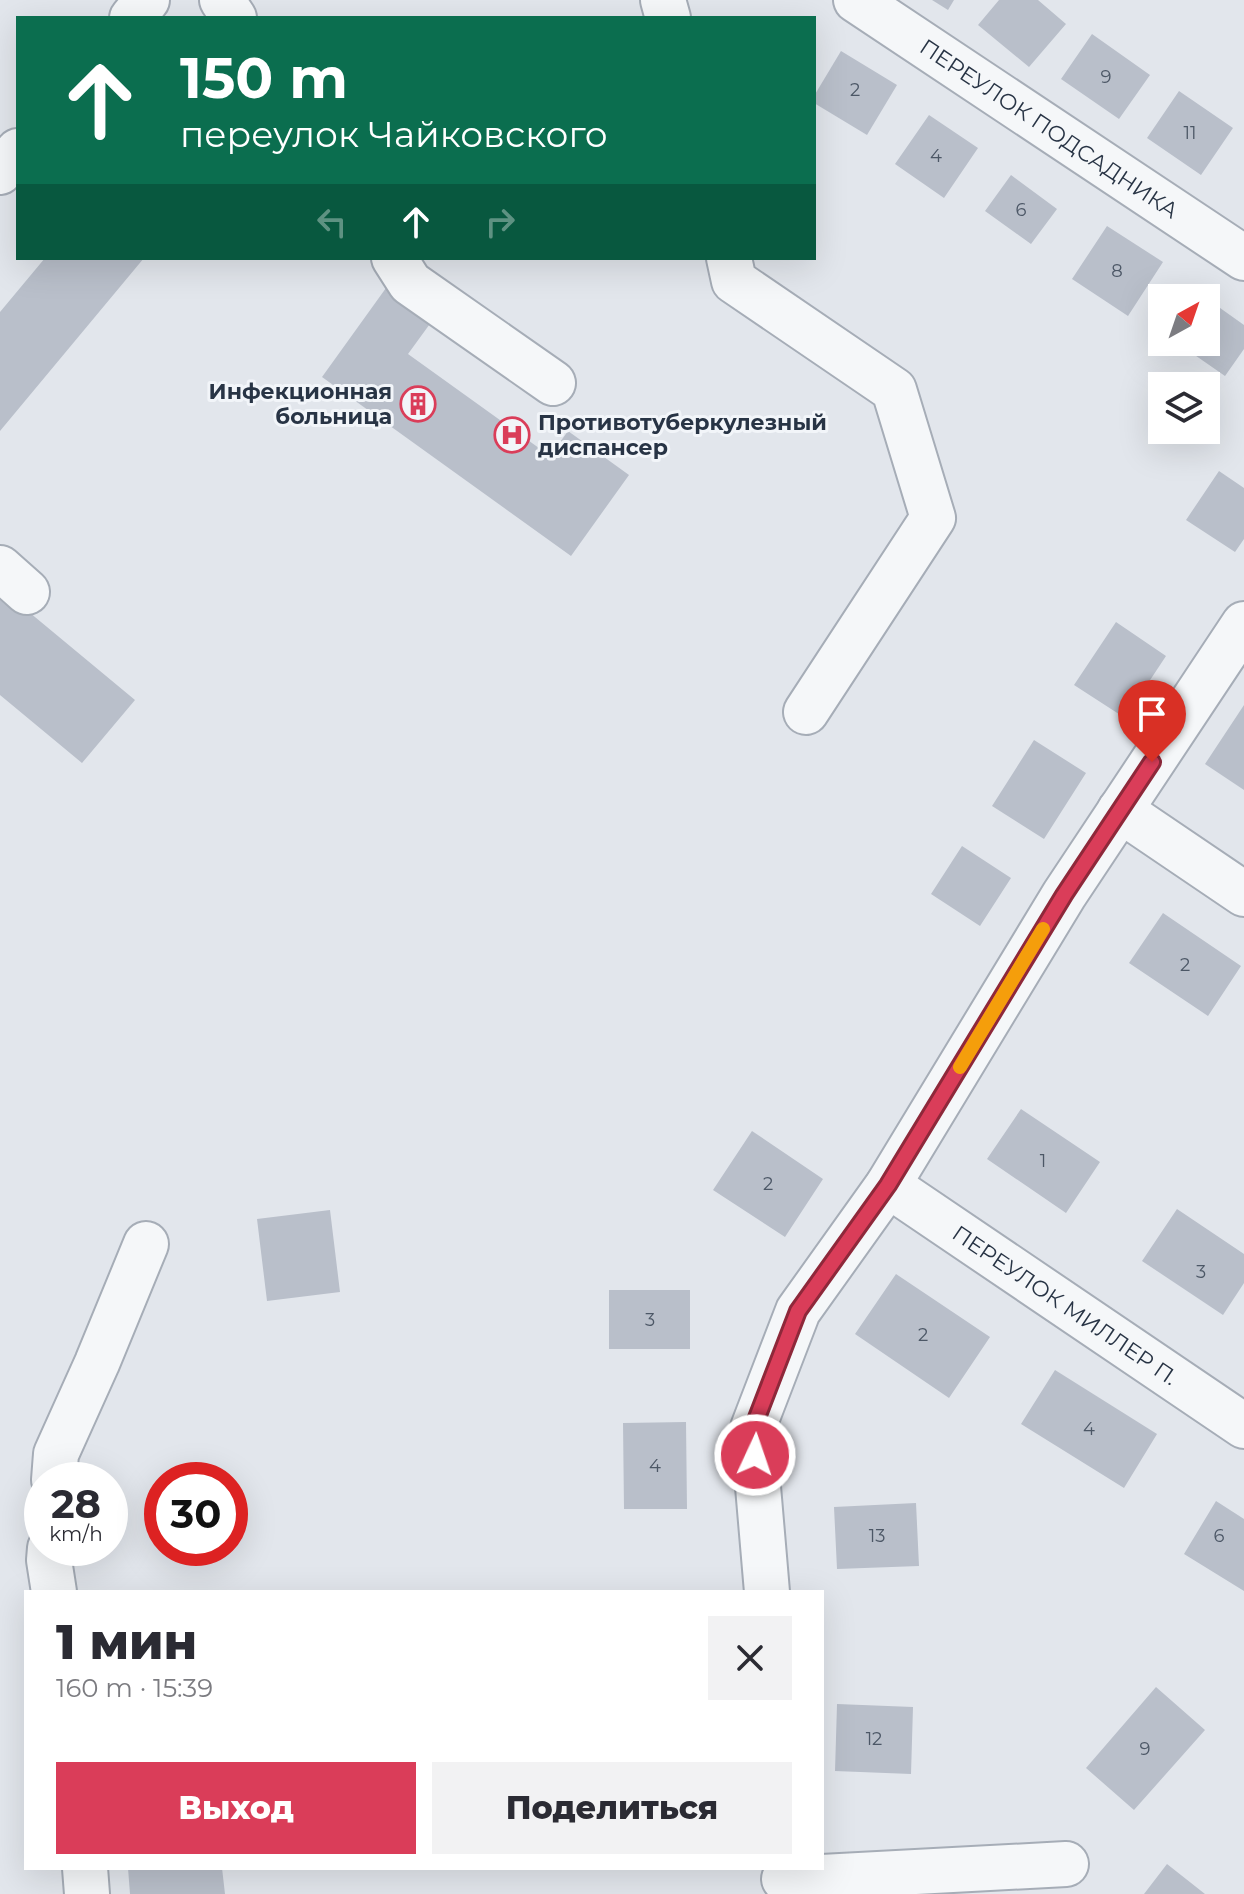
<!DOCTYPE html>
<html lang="ru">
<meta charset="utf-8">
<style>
body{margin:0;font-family:Montserrat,sans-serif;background:#f2f2f3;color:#2b2b33;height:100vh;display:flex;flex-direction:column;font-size:30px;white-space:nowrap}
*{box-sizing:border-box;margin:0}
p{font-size:26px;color:#7c7c81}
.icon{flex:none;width:44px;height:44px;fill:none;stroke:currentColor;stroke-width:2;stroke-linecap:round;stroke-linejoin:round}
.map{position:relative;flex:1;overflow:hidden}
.side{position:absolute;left:24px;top:1590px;width:800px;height:280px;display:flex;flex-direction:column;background:#fff;border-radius:0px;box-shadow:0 8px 32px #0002}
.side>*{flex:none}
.hud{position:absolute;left:16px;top:16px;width:800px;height:244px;border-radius:0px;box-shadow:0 8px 32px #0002;background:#0b6e4f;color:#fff;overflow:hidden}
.needle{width:52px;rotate:40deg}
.controls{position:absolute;left:1148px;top:284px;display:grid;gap:16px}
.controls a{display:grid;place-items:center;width:72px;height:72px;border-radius:0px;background:#fff;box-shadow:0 8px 32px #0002;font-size:40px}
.speed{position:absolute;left:24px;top:1462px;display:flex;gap:16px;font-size:40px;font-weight:700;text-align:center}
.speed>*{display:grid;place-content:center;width:104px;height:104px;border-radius:50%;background:#fff;box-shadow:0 8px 32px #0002;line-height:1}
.speed small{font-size:20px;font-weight:400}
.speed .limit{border:12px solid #d22;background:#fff;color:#111}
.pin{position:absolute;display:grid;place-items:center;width:68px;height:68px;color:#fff;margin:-82px -34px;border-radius:50% 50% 50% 0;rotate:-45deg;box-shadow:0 0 8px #0007}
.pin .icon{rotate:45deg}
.me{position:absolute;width:88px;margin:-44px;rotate:3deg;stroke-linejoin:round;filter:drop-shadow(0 0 6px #0008)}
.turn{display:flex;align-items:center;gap:28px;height:168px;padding:0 32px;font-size:36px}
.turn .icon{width:104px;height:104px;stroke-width:2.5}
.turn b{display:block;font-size:56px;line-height:68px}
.lanes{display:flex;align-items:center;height:76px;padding:0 32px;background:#0003;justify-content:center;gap:40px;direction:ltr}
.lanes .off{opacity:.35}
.round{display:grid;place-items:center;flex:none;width:84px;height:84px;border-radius:0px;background:#f2f2f3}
.head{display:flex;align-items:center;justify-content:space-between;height:136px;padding:0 32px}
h1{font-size:48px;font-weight:800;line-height:60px}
.button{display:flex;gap:16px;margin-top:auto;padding:16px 32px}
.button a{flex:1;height:92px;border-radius:0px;background:#da3d59;color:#fff;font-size:32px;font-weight:800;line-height:92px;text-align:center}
.button a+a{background:#f2f2f3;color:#2b2b33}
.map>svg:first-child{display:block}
</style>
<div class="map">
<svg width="1244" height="1894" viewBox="0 0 1244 1894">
<rect width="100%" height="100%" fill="#e2e6ec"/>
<path fill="#b9bfca" d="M932 0H954L948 10Z
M999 0H1038L1066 24 1029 67 978 25Z
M1092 34 1150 75 1119 119 1061 79Z
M841 51 897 85 867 135 814 103V96Z
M1179 91 1233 128 1201 175 1147 138Z
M929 115 978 148 944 198 895 164Z
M1011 175 1057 209 1031 244 985 211Z
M1107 226 1163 262 1128 316 1072 279Z
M45 258H144L0 431V312Z
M386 288 432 321 408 354 550 456 568 431 629 475 571 556 322 377Z
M1206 298 1244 325V349L1225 376 1176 342H1206Z
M1219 471 1244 488V539L1235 552 1186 520Z
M0 588 135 700 82 763 0 695Z
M1116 622 1166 656 1125 718 1074 685Z
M1244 705V790L1205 764Z
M1034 740 1086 773 1044 839 992 806Z
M962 846 1011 878 980 926 931 894Z
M1163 913 1241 966 1208 1016 1129 963Z
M1021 1109 1100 1162 1066 1213 987 1159Z
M752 1131 823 1179 785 1237 713 1190Z
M1177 1209 1244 1254V1283L1223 1315 1142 1261Z
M330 1210 340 1292 267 1301 257 1219Z
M896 1274 990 1337 949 1398 855 1334Z
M609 1290H690V1349H609Z
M1055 1370 1157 1434 1124 1488 1021 1424Z
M686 1422 687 1509H624L623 1423Z
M1216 1501 1244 1519V1591L1184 1554Z
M916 1503 919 1566 837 1569 834 1507Z
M1156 1687 1205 1730 1134 1810 1086 1768Z
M837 1704 913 1707 911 1774 835 1771Z
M1167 1864 1205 1894H1144Z
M128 1868H222L225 1894H130Z"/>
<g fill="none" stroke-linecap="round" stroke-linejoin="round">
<defs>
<g id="minor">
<path d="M222 0 234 18"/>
<path d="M663 0 668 18"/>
<path id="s1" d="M856 0 1244 258"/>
<path d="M132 18 147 0"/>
<path d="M0 172 18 151"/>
<path d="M394 258 410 283 553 383"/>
<path d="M729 258 734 281 894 390 933 518 806 712"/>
<path d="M0 568 27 592"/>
<path d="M1120 810 1244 894"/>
<path id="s2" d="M888 1185 1244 1426"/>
<path d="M54 1480 56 1454 97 1363 146 1244"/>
<path d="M50 1548 49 1560 54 1592"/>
<path d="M767 1592 753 1428 798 1311 888 1185 1064 895 1244 624"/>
<path d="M85 1868 87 1894"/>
<path d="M784 1879 1066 1864"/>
</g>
</defs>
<use href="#minor" stroke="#a6adb7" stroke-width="48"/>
<use href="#minor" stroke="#f5f7f9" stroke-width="44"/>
</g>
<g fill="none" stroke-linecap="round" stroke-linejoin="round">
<defs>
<path id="route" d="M755 1455 753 1428 798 1311 888 1185 1064 895 1152 762"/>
</defs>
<use href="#route" stroke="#8e283a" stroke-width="20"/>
<use href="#route" stroke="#da3d59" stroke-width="14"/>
<path stroke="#f59e0b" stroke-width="14" d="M960 1067 1043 929"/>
</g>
<defs>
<symbol id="building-ring" viewBox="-11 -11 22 22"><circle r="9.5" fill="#f2f5f9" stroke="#da3d59" stroke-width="1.5"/><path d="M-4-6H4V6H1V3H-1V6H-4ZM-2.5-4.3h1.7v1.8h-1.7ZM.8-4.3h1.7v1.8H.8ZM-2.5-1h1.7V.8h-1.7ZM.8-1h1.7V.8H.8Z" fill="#da3d59"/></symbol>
<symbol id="hospital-ring" viewBox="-11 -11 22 22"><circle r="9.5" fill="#f2f5f9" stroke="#da3d59" stroke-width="1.5"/><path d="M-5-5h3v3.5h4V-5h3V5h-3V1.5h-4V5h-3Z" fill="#da3d59"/></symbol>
</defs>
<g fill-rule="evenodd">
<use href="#building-ring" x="398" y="384" width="40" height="40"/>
<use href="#hospital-ring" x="492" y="415" width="40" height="40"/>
</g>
<g text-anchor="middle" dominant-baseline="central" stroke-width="6" stroke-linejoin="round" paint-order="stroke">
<g font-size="18" fill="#4c5766">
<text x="1106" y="77">9</text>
<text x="855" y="90">2</text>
<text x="1190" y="133">11</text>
<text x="936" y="156">4</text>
<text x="1021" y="210">6</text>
<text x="1117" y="271">8</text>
<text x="1185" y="965">2</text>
<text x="1043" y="1161">1</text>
<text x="768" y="1184">2</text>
<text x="1201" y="1272">3</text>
<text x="650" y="1320">3</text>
<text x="923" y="1335">2</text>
<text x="1089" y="1429">4</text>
<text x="655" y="1466">4</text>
<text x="877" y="1536">13</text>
<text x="1219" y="1536">6</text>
<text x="874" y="1739">12</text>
<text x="1145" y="1749">9</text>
</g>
<g font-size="22" fill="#283445" stroke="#f2f5f9">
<text stroke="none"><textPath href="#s1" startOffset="232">ПЕРЕУЛОК ПОДСАДНИКА</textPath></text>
<text stroke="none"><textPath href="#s2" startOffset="214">ПЕРЕУЛОК МИЛЛЕР П.</textPath></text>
</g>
<g font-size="22" font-weight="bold" fill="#283445" stroke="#f2f5f9" text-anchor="end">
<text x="392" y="391">Инфекционная<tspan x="392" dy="25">больница</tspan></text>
<text x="538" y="422" text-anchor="start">Противотуберкулезный<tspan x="538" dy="25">диспансер</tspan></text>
</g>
</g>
</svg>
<div class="controls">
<a><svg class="needle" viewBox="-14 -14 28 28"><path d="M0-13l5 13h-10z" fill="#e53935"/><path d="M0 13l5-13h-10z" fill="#7c7c81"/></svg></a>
<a><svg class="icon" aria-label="layers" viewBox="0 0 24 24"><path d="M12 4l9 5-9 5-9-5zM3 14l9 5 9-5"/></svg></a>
</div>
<div class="speed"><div>28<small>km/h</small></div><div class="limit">30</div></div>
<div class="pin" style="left:1152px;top:762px;background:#d93025"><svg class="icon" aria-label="arrive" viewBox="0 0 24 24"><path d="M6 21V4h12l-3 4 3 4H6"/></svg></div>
<svg class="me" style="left:755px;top:1455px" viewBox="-20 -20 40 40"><circle r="17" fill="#da3d59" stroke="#fff" stroke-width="3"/><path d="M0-11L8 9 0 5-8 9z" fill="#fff"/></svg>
<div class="hud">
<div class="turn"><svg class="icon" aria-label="ahead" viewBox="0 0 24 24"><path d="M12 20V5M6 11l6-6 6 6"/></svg><div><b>150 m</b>переулок Чайковского</div></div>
<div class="lanes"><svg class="icon off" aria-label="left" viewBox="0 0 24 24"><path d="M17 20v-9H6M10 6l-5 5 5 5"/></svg><svg class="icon" aria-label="ahead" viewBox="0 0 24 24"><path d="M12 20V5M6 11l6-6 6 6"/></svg><svg class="icon off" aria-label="right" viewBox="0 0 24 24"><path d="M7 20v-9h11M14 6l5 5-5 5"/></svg></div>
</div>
<section class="side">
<div class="head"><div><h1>1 мин</h1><p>160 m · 15:39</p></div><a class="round"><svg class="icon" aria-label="close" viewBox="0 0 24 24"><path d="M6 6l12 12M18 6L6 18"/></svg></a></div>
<div class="button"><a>Выход</a><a>Поделиться</a></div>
</section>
</div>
